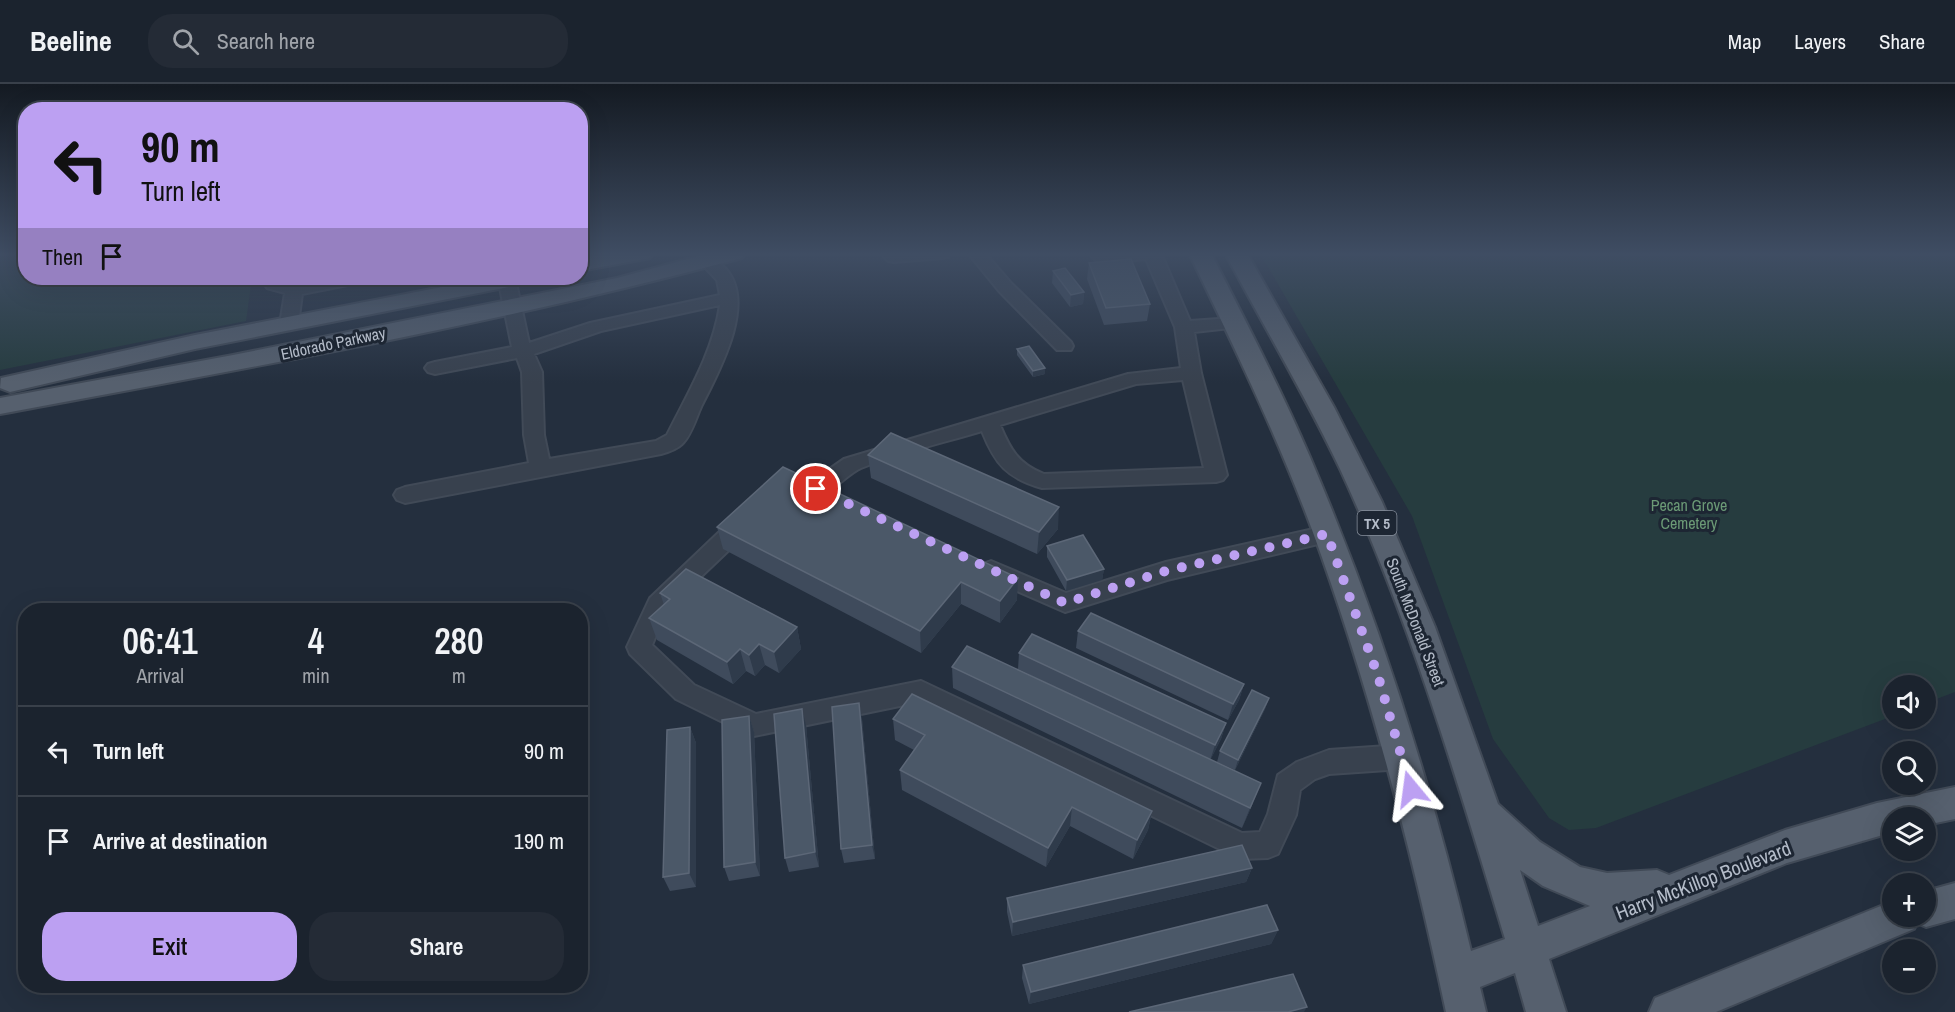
<!DOCTYPE html>
<meta charset="utf-8">
<style>
body{margin:0;font-family:"Archivo Narrow",sans-serif;background:#242b36;color:#f1f3f6;height:100vh;display:flex;flex-direction:column;font-size:22px;white-space:nowrap}
*{box-sizing:border-box;margin:0}
p{font-size:20px;color:#a0a4aa}
.icon{flex:none;width:33px;height:33px;fill:none;stroke:currentColor;stroke-width:2;stroke-linecap:round;stroke-linejoin:round}
.map{position:relative;flex:1;overflow:hidden}
.drawer{position:absolute;left:18px;top:519px;width:570px;height:390px;display:flex;flex-direction:column;background:#1b232e;border-radius:24px;box-shadow:0 6px 24px #0002,0 0 0 2px #39404a}
.drawer>*{flex:none}
.hud{position:absolute;left:18px;top:18px;width:570px;height:183px;border-radius:24px;box-shadow:0 6px 24px #0002,0 0 0 2px #39404a;background:#bca0f2;color:#111;overflow:hidden}
.buttons{position:absolute;left:1882px;top:591px;display:grid;gap:12px}
.buttons a{display:grid;place-items:center;width:54px;height:54px;border-radius:50%;background:#1b232e;box-shadow:0 6px 24px #0002,0 0 0 2px #39404a;font-size:30px}
.pin{position:absolute;display:grid;place-items:center;width:51px;height:51px;color:#fff;margin:-26px;border:3px solid #fff;border-radius:50%;box-shadow:0 2px 6px #0007}
.me{position:absolute;width:66px;margin:-33px;rotate:344deg;stroke-linejoin:round;filter:drop-shadow(0 0 4px #0008)}
.turn{display:flex;align-items:center;gap:21px;height:126px;padding:0 24px;font-size:27px}
.turn .icon{width:78px;height:78px;stroke-width:2.5}
.turn b{display:block;font-size:42px;line-height:51px}
.then{display:flex;align-items:center;height:57px;padding:0 24px;background:#0003;gap:12px;font-size:22px}
.eta{display:flex;justify-content:space-evenly;align-items:center;height:102px;text-align:center}
.eta b{font-size:36px;font-weight:600;line-height:42px}
.action{display:flex;gap:12px;margin-top:auto;padding:12px 24px}
.action a{flex:1;height:69px;border-radius:24px;background:#bca0f2;color:#111;font-size:24px;font-weight:600;line-height:69px;text-align:center}
.action a+a{background:#242b36;color:#f1f3f6}
ul{padding:0;list-style:none}
li{display:flex;align-items:center;gap:18px;height:90px;padding:0 24px;border-top:2px solid #39404a}
li div{flex:1}
li b{display:block;font-size:22px}
li em{font-style:normal}
header{display:flex;align-items:center;gap:36px;box-sizing:border-box;height:84px;padding:0 30px;background:#1b232e;border-bottom:2px solid #39404a}
header strong{font-size:28px}
nav{display:flex;gap:33px;margin-inline-start:auto;font-size:21px}
.search{width:420px;height:54px;background:#242b36;display:flex;align-items:center;gap:15px;box-sizing:border-box;padding:0 21px;border-radius:24px;color:#a0a4aa;font-size:22px}
.map>svg:first-child{display:block}
</style>
<header>
<strong>Beeline</strong>
<div class="search"><svg class="icon" aria-label="search" viewBox="0 0 24 24"><circle cx="10" cy="10" r="6"/><path d="M15 15l6 6"/></svg>Search here</div>
<nav><a>Map</a><a>Layers</a><a>Share</a></nav>
</header>
<div class="map">
<svg width="1955" height="928" viewBox="0 0 1955 928">
<rect width="100%" height="100%" fill="#242f3e"/>
<path fill="#263c3f" d="M0 169H25L26 194H252L246 237 0 286Z
M1260 169H1955V608L1926 619V602H1893V632L1596 744 1569 746 1549 734 1493 655 1412 432Z"/>
<g fill="none" stroke-linecap="round" stroke-linejoin="round">
<defs>
<path id="minor" d="M880 169H950L948 173 942 174 894 178 888 177Z
M968 169H985L1011 199 1071 258 1073 262 1071 266H1057L999 207Z
M1088 169H1161L1190 237 1233 234 1239 235 1242 239 1239 243 1194 248 1201 289 1227 391 1223 396 1216 398 1042 404C1007 394 995 380 982 347 942 359 899 369 861 384 843 392 829 416 808 410L805 405 808 400 844 375 1128 290 1181 284 1175 243 1146 175 1104 179 1098 178ZM1183 296 1204 384 1044 390C1018 380 1010 365 1000 341L1136 300Z
M708 172C716 174 721 180 726 185 757 220 718 289 701 323 696 334 691 352 682 360 677 365 668 368 661 370L405 419 397 416 394 411 397 406 405 403 529 379 524 351 522 288 517 274 435 290 428 288 425 284 428 280 435 278 512 263 498 194H515L529 259 590 239 720 211 717 196 699 177 702 173ZM720 221C713 268 688 309 667 351L656 357 549 375 544 351 542 288 534 270 601 247Z
M261 194H277C292 207 315 195 333 194 344 193 356 193 367 194L364 198 358 199 302 210 298 240 295 244H283L280 240 285 209 267 204Z
M743 431 751 433 754 439 751 445 667 525 652 561 694 601 756 630 921 597 1242 749 1260 748 1268 730 1278 691 1297 678 1329 666 1402 661 1411 665 1415 673 1411 681 1402 685 1329 690 1315 695 1300 706 1296 731 1278 770 1268 774 1240 775 919 618 754 652 745 649 676 615 630 570 627 563 650 514 735 433Z
M1327 442 1335 444 1338 450 1335 456 1167 496 1065 528 983 492 980 486 983 480 991 477 1066 509 1166 478Z"/>
<path id="major" d="M609 169H653L650 174 580 187V174Z
M710 169H745L742 174C498 240 248 284 0 330V314L233 271 617 194Z
M1189 169H1211C1245 236 1280 303 1310 373 1378 532 1431 699 1471 867L1505 855C1457 696 1410 536 1340 385 1305 311 1263 241 1225 169H1247L1334 323 1382 418 1435 543 1498 720 1540 758 1580 783 1607 789 1657 786 1669 791 1785 746 1877 719 1955 703V735L1926 741V734H1893V748L1787 779 1549 875 1566 928H1526L1515 889 1480 903 1486 928H1446C1411 763 1369 601 1311 443 1276 349 1232 259 1189 169ZM1520 786 1543 802 1590 822 1538 842Z
M488 194H530L527 199 519 201 195 265 10 308 0 304 1 294 10 292 195 251Z
M1955 799V835L1926 843 1917 839 1914 845 1716 928H1649L1655 914 1893 817V832H1926V807Z"/>
</defs>
<use href="#minor" stroke="#414a57" stroke-width="4"/>
<use href="#major" stroke="#414a57" stroke-width="4"/>
<use href="#minor" fill="#38414e" fill-rule="evenodd"/>
<use href="#major" fill="#56606e" fill-rule="evenodd"/>
</g>
<path fill="#3f4b5c" d="M1089 179 1150 220 1147 237 1104 241 1087 195Z
M1053 187 1084 208 1083 220 1070 223 1052 199Z
M1017 265 1045 284V290L1033 293 1017 271Z
M868 371 1058 445 1037 470 871 394Z
M783 383 1017 516 1000 539 961 520 921 569 723 465 717 443Z
M1047 462 1104 485 1102 496 1066 507 1047 473Z
M660 509 797 543 801 565 779 589 765 581 755 592 746 587 733 600 657 556 649 534 664 521Z
M1078 547 1244 600 1239 616 1228 636 1076 564Z
M1019 569 1226 639 1221 655 1210 676 1253 719 1242 744 953 604 952 583 1103 626 1018 585Z
M1269 614 1265 625 1235 686 1217 678 1220 667Z
M749 632 754 648 760 792 729 797 724 783Z
M862 635 875 775 844 779 841 765Z
M893 635 1152 727 1148 746 1133 775 1070 742 1046 783 902 706 900 686 914 666 895 656Z
M806 641 819 783 789 788 785 774Z
M690 643 696 659V803L670 807 663 793Z
M1252 784 1246 798 1012 852 1007 828V814Z
M1278 846 1271 860 1029 920 1022 894 1023 881Z"/>
<path fill="#2f3b4b" d="M1084 208 1083 220 1070 223 1071 211Z
M1045 284V290L1033 293V287Z
M1059 423 1058 445 1037 470 1039 448Z
M1104 485 1102 496 1066 507 1067 496Z
M1018 494 1017 516 1000 539V517Z
M961 498V520L921 569 920 547Z
M797 543 801 565 779 589 774 568Z
M759 560 765 581 755 592 749 571Z
M740 565 746 587 733 600 727 578Z
M1244 600 1239 616 1228 636 1233 620Z
M1269 614 1265 625 1235 686 1238 676Z
M859 619 862 635 875 775 872 761Z
M802 625 806 641 819 783 815 768Z
M749 632 754 648 760 792 755 778Z
M1226 639 1221 655 1210 677 1215 661Z
M690 643 696 659V803L689 789Z
M1261 699 1253 719 1242 744 1250 724Z
M1072 723 1070 742 1046 783 1048 764Z
M1152 727 1148 746 1133 775 1137 756Z
M1252 784 1246 798 1012 852 1013 838Z
M1278 846 1271 860 1029 920 1031 908Z
M1307 923 1304 928H1288Z"/>
<path fill="#4b5868" stroke="#5c6777" stroke-width="1.5" d="M1131 175 1150 220 1106 224 1089 179Z
M1065 184 1084 208 1071 211 1053 187Z
M1029 262 1045 284 1033 287 1017 265Z
M891 349 1059 423 1039 448 868 371Z
M783 383 1018 494 1000 517 961 498 920 547 717 443Z
M1083 451 1104 485 1067 496 1047 462Z
M686 485 797 543 774 568 759 560 749 571 740 565 727 578 649 534 670 515 660 509Z
M1091 529 1244 600 1233 620 1078 547Z
M1032 550 1226 639 1215 661 1019 569Z
M967 562 1261 699 1250 724 952 583Z
M1252 606 1269 614 1238 676 1220 667Z
M912 610 1152 727 1137 756 1072 723 1048 764 900 686 925 651 893 635Z
M859 619 872 761 841 765 832 623Z
M802 625 815 768 785 774 774 630Z
M749 632 755 778 724 783 722 636Z
M690 643 689 789 663 793 667 646Z
M1242 761 1252 784 1013 838 1007 814Z
M1267 821 1278 846 1031 908 1023 881Z
M1293 890 1307 923 1288 928H1129Z"/>
<linearGradient id="sky" x2="0" y2="1"><stop stop-color="#141a22"/><stop offset="0.57" stop-color="#3f4d63"/><stop offset="1" stop-color="#3f4d63" stop-opacity="0"/></linearGradient>
<rect width="1955" height="299" fill="url(#sky)"/>
<g fill="none" stroke-linecap="round" stroke-linejoin="round">
<path stroke="#bca0f2" stroke-width="10" stroke-dasharray="0 18" d="M816 405 1065 519 1166 487 1327 450 1378 592 1411 705"/>
</g>
<g text-anchor="middle" dominant-baseline="central" stroke-width="6" stroke-linejoin="round" paint-order="stroke">
<rect fill="#1d2633" stroke="#878f9c" stroke-width="1.5" x="1357.5" y="427" width="39" height="24" rx="4.5"/>
<g font-size="15" font-weight="bold" fill="#b4bcc9">
<text x="1377" y="439">TX 5</text>
</g>
<g font-size="16" fill="#b4bcc9" stroke="#1d2633">
<text transform="translate(333 259) rotate(-12)">Eldorado Parkway</text>
<text transform="translate(1416 538) rotate(69)">South McDonald Street</text>
</g>
<g font-size="16" fill="#6b9a76" stroke="#1d2633">
<text x="1689" y="421">Pecan Grove<tspan x="1689" dy="18">Cemetery</tspan></text>
</g>
<g font-size="20" fill="#b4bcc9" stroke="#1d2633">
<text transform="translate(1703 796) rotate(-21)">Harry McKillop Boulevard</text>
</g>
</g>
</svg>
<div class="buttons">
<a><svg class="icon" aria-label="sound" viewBox="0 0 24 24"><path d="M4 9h4l5-4v14l-5-4H4zM17 9q2 3 0 6"/></svg></a>
<a><svg class="icon" aria-label="search" viewBox="0 0 24 24"><circle cx="10" cy="10" r="6"/><path d="M15 15l6 6"/></svg></a>
<a><svg class="icon" aria-label="layers" viewBox="0 0 24 24"><path d="M12 4l9 5-9 5-9-5zM3 14l9 5 9-5"/></svg></a>
<a>+</a>
<a>−</a>
</div>
<div class="pin" style="left:816px;top:405px;background:#d93025"><svg class="icon" aria-label="arrive" viewBox="0 0 24 24"><path d="M6 21V4h12l-3 4 3 4H6"/></svg></div>
<svg class="me" style="left:1411px;top:705px" viewBox="-20 -20 40 40"><path d="M0-17L14 15 0 8-14 15z" fill="#bca0f2" stroke="#fff" stroke-width="4"/></svg>
<div class="hud">
<div class="turn"><svg class="icon" aria-label="left" viewBox="0 0 24 24"><path d="M17 20v-9H6M10 6l-5 5 5 5"/></svg><div><b>90 m</b>Turn left</div></div>
<div class="then">Then<svg class="icon" aria-label="arrive" viewBox="0 0 24 24"><path d="M6 21V4h12l-3 4 3 4H6"/></svg></div>
</div>
<section class="drawer">
<div class="eta">
<div><b>06:41</b><p>Arrival</p></div>
<div><b>4</b><p>min</p></div>
<div><b>280</b><p>m</p></div>
</div>
<ul>
<li><svg class="icon" aria-label="left" viewBox="0 0 24 24"><path d="M17 20v-9H6M10 6l-5 5 5 5"/></svg><div><b>Turn left</b></div><em>90 m</em></li>
<li><svg class="icon" aria-label="arrive" viewBox="0 0 24 24"><path d="M6 21V4h12l-3 4 3 4H6"/></svg><div><b>Arrive at destination</b></div><em>190 m</em></li>
</ul>
<div class="action"><a>Exit</a><a>Share</a></div>
</section>
</div>
